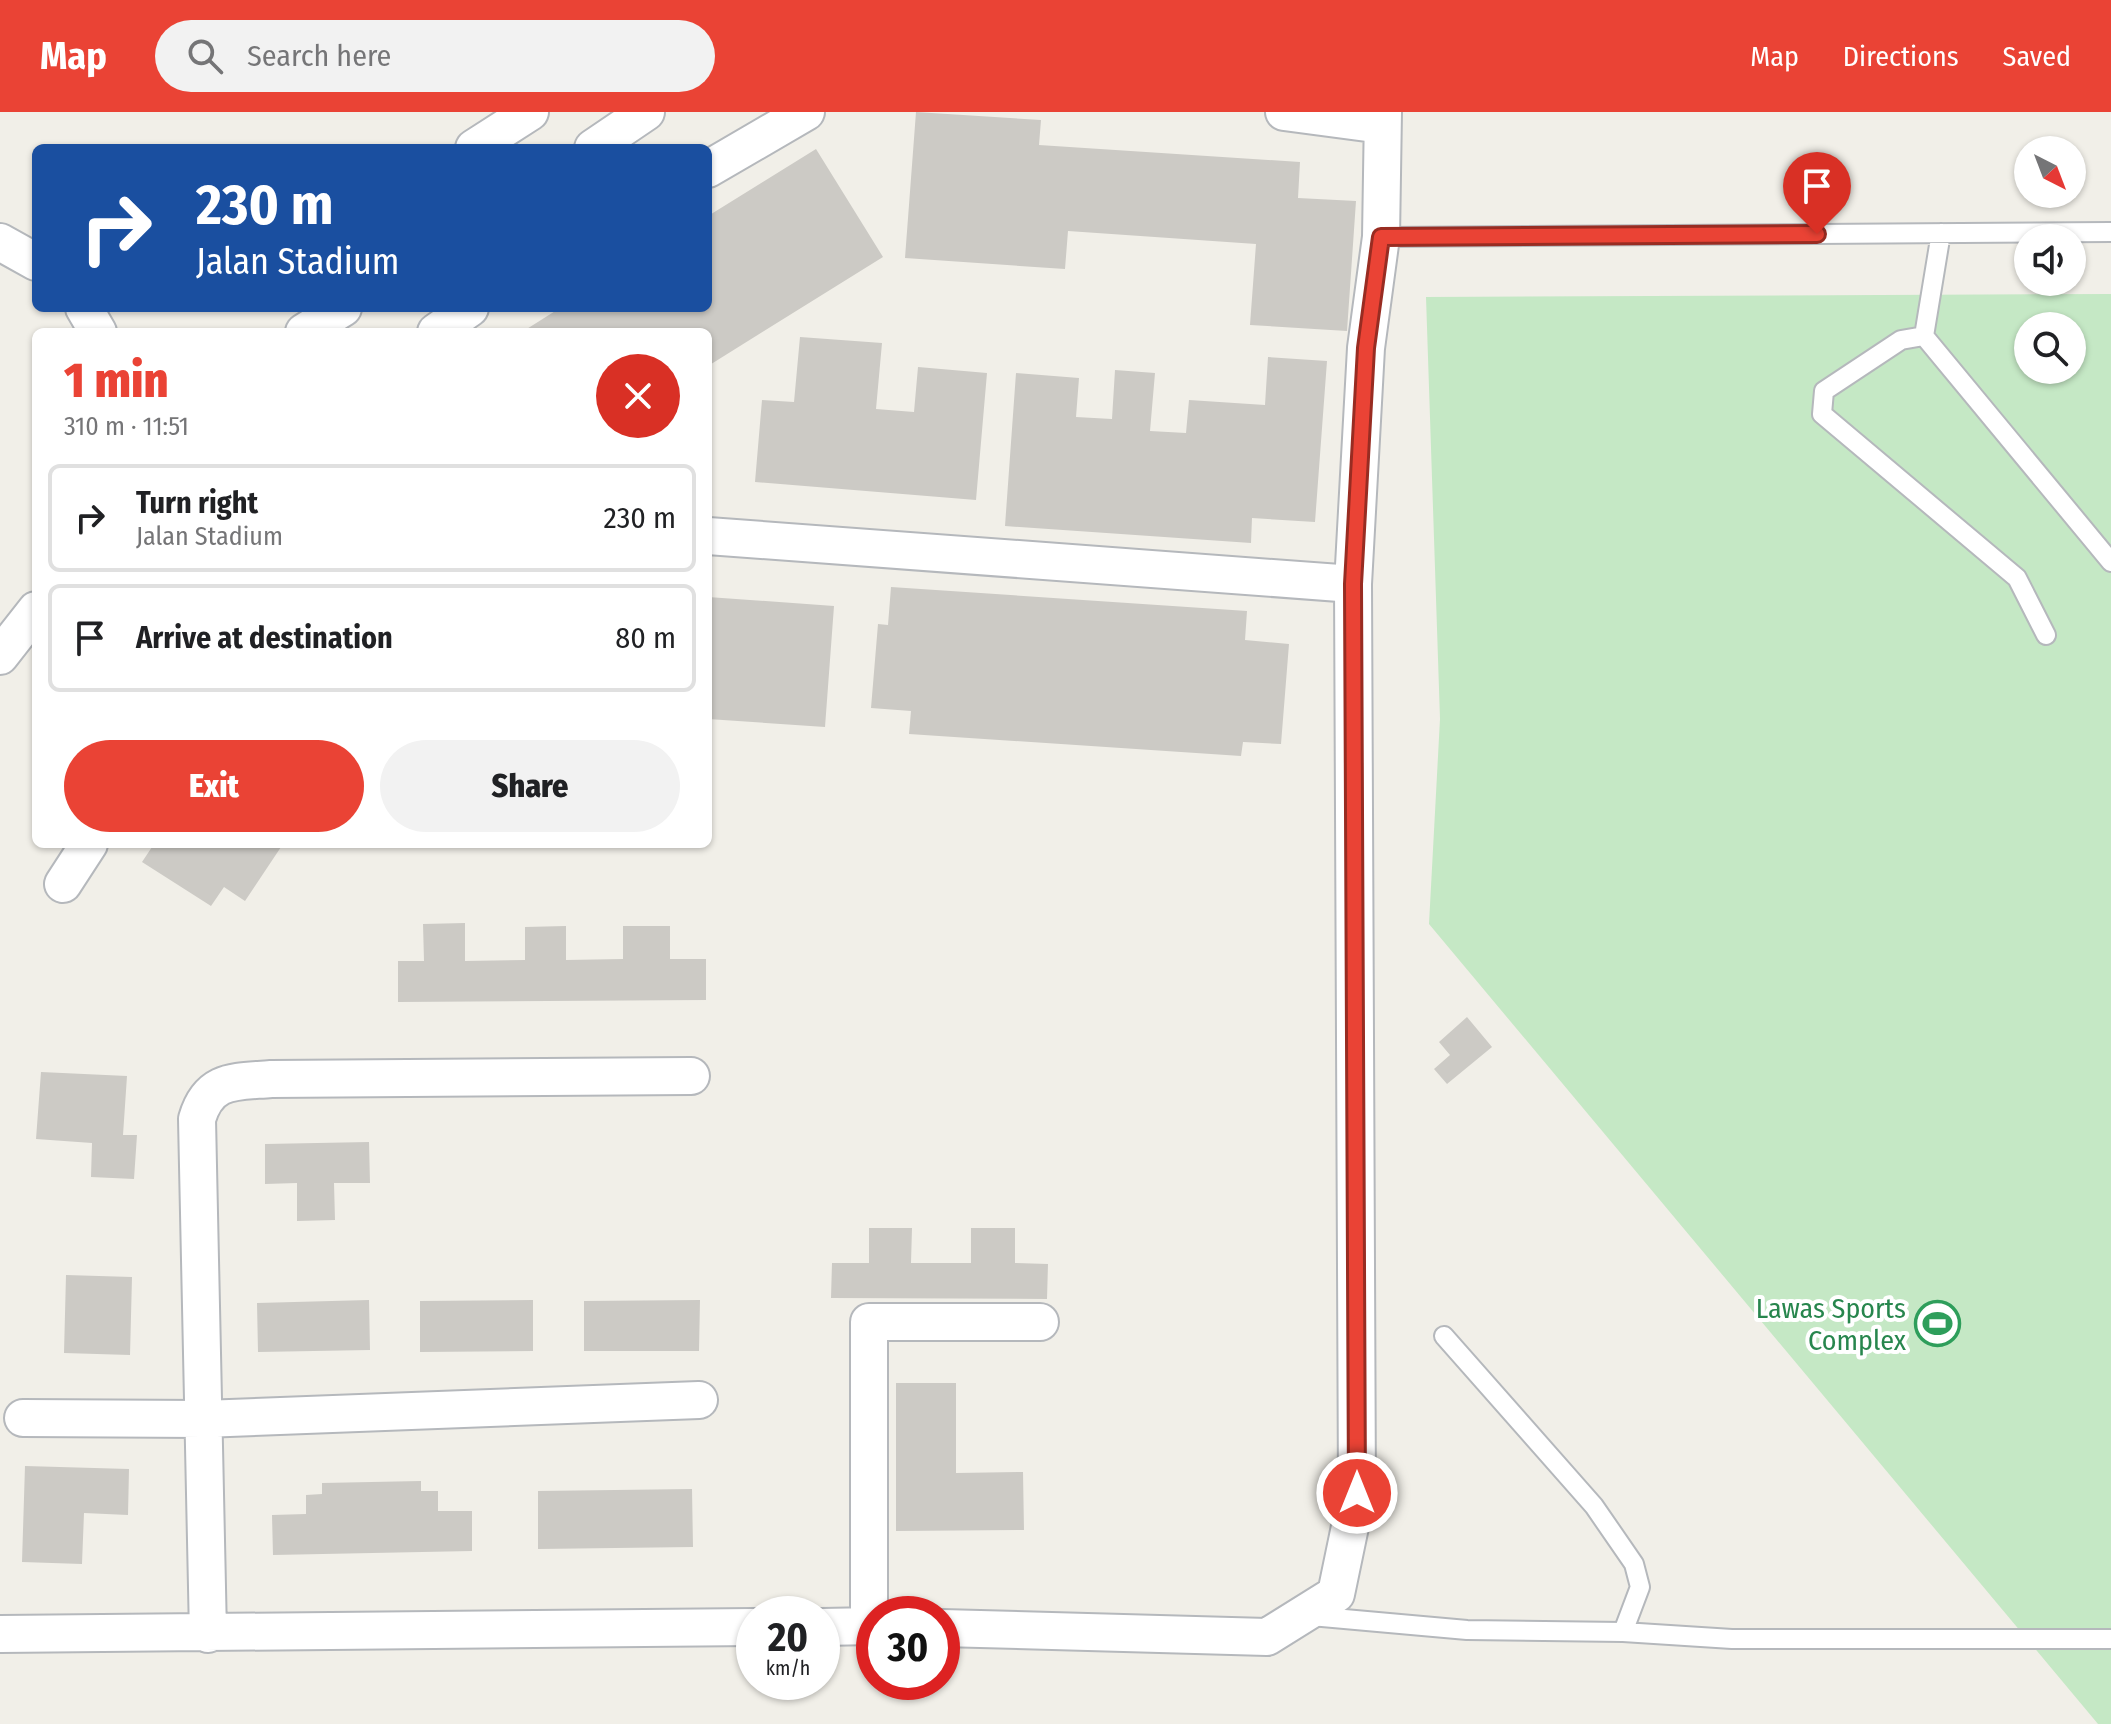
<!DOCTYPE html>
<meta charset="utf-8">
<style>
body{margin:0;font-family:"Fira Sans Condensed",sans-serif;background:#f2f2f2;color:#202124;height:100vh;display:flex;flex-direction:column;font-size:30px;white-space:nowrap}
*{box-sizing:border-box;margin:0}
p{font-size:26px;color:#757577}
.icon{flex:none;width:44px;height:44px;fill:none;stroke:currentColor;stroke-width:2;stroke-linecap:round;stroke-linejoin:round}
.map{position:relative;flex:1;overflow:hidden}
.panel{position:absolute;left:32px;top:216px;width:680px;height:520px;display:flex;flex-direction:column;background:#fff;border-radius:12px;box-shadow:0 2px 6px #0004}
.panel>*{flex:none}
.top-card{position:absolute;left:32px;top:32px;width:680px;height:168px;border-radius:12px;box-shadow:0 2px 6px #0004;background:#1a4fa0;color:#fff;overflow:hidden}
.needle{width:52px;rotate:138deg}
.fabs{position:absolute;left:2014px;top:24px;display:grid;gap:16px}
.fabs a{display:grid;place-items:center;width:72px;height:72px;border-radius:50%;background:#fff;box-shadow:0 2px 6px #0004;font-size:40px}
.speed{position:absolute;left:736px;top:1484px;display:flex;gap:16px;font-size:40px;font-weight:700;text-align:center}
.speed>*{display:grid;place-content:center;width:104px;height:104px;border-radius:50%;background:#fff;box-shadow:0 2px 6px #0004;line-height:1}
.speed small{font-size:20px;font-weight:400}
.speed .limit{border:12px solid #d22;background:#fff;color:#111}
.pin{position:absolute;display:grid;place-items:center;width:68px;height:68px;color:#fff;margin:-82px -34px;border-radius:50% 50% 50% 0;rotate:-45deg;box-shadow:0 0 8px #0007}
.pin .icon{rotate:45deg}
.me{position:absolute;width:88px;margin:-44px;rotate:0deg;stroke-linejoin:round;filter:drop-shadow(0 0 6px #0008)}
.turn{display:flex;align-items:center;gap:28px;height:168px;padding:0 32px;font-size:36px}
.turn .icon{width:104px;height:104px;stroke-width:2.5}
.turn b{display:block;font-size:56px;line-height:68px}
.round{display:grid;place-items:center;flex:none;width:84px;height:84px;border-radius:42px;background:#f2f2f2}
.head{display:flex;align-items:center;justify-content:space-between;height:136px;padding:0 32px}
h1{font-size:48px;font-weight:800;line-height:60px;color:#ea4335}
.action{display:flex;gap:16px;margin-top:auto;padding:16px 32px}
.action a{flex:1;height:92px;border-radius:48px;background:#ea4335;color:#fff;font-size:32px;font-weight:800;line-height:92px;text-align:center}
.action a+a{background:#f2f2f2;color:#202124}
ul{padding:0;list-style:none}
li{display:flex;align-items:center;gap:24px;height:108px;margin:0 16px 12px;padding:0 16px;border:4px solid #e0e0e0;border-radius:12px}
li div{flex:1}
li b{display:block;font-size:30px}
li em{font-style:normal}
header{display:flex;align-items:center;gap:48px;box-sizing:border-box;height:112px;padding:0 40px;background:#ea4335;color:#fff}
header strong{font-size:38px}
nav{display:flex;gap:44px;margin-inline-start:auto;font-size:28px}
.search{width:560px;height:72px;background:#f2f2f2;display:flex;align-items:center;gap:20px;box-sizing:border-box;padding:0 28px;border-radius:44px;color:#757577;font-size:30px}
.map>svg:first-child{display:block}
</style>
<header>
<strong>Map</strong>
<div class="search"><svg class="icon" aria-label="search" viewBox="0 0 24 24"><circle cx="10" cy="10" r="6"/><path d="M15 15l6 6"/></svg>Search here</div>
<nav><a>Map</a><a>Directions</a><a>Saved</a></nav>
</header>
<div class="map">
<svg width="2111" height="1612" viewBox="0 0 2111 1612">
<rect width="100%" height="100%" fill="#f1efe8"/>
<path fill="#c5e8c5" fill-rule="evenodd" d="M2111 182V1612H2098L1429 812 1440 607 1426 185ZM2028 214H2072V258H2028Z"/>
<path fill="#cccac5" d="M916 0 1041 8 1039 33 1300 50 1298 86 1356 89 1347 219 1250 213 1256 132 1068 119 1065 157 905 146Z
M816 37 883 145 708 254V220H522L560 196H708V104Z
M800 225 882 231 876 297 914 300 918 255 987 261 976 388 755 370 762 288 794 290Z
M1268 245 1327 249 1315 410 1252 406 1251 431 1005 414 1016 261 1079 266 1076 305 1112 307 1115 258 1155 261 1150 319 1186 321 1189 288 1265 293Z
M891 475 1247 499 1245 528 1289 532 1281 632 1243 630 1241 644 909 622 911 599 871 596 878 512 888 513Z
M708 485 834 494 825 615 708 607Z
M154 732H283L245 789 224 775 211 794 142 750Z
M465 811V849L525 848V815L566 814V848L623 847V814H670V847H706V888L398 890V849H424L423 812Z
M1467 905 1492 935 1447 972 1434 957 1450 943 1439 930Z
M41 960 127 964 123 1023H137L134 1067 91 1065 92 1031 36 1027Z
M369 1030 370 1071H334L335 1108 297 1109V1071L265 1072V1032Z
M869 1116H912L911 1151H971V1116H1015V1151L1048 1152 1047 1187 831 1186 832 1151H869Z
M66 1163 132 1165 130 1243 64 1241Z
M369 1188 370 1238 258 1240 257 1191Z
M533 1188V1239L420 1240V1189Z
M700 1188 699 1239H584V1189Z
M896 1271H956V1361L1023 1360 1024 1418 896 1419Z
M25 1354 129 1357 128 1403 84 1401 82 1452 22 1450Z
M421 1369V1379H438V1399H472V1439L273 1443 272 1403 306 1402V1383L322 1382V1371Z
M692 1377 693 1435 538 1437V1379Z"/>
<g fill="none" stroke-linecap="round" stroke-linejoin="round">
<defs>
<path id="service" d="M1941 121 1924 224 2111 450
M1381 125 2111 120
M1924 224 1901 228 1824 279 1822 302 2017 466 2046 523
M1444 1224 1594 1394 1634 1452 1640 1475 1623 1520
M1311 1504 1467 1518 1623 1520 1732 1527H2111"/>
<path id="minor" d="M1284 0 1382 13
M474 36 530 0
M593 36 646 0
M708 57 806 0
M0 130 36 150
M84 196 98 220
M304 220 343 196
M436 220 470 196
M708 424 1353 472
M0 544 36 498
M63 772 89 732
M23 1306 203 1307 699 1288
M869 1514V1210H1040
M822 1515 874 1514
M942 1516 1267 1525 1336 1482 1357 1381 1353 472 1366 236 1381 125 1383 0
M0 1522 754 1515
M208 1522 197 1007C209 966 235 970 271 967L691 964"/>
</defs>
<use href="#service" stroke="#b5b8bc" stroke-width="22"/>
<use href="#minor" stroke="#b5b8bc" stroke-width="40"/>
<use href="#service" stroke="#fff" stroke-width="18"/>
<use href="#minor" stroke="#fff" stroke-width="36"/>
</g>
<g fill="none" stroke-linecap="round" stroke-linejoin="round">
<defs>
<path id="route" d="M1357 1381 1353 472 1366 236 1381 125 1817 122"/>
</defs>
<use href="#route" stroke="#982c22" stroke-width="20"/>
<use href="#route" stroke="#ea4335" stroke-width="14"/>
</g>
<defs>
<symbol id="stadium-ring" viewBox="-11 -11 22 22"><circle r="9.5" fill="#fff" stroke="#2e9e5b" stroke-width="1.5"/><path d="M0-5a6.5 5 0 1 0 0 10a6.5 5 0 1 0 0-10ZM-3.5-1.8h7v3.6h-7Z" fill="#2e9e5b"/></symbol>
</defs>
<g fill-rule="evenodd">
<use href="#stadium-ring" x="1912" y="1186" width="51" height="51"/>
</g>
<g text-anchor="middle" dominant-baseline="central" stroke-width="8" stroke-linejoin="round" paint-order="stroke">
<g font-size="28" fill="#27864d" stroke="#fff" text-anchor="end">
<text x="1906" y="1196">Lawas Sports<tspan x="1906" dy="32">Complex</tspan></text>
</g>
</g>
</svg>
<div class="fabs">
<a><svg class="needle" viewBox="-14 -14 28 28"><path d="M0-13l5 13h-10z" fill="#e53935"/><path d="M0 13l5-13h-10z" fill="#757577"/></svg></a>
<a><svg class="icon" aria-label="sound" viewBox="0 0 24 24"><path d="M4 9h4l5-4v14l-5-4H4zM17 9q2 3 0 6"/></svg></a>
<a><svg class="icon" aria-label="search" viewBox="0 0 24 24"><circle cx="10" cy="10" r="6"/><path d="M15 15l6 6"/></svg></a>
</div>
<div class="speed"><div>20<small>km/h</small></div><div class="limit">30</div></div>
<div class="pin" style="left:1817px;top:122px;background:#d93025"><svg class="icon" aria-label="arrive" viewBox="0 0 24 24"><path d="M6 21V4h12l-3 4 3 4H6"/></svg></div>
<svg class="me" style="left:1357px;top:1381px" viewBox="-20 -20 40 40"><circle r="17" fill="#ea4335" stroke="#fff" stroke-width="3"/><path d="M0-11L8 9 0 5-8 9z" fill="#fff"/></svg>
<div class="top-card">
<div class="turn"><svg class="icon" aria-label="right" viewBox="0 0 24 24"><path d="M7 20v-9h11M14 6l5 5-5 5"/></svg><div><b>230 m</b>Jalan Stadium</div></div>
</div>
<section class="panel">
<div class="head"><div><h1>1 min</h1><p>310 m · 11:51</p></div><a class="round" style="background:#d93025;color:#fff"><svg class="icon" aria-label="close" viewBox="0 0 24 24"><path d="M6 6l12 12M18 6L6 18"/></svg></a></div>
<ul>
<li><svg class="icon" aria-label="right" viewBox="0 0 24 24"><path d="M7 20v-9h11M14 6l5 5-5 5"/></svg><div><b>Turn right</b><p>Jalan Stadium</p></div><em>230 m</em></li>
<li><svg class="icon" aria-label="arrive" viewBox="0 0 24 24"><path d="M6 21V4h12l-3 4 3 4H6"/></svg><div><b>Arrive at destination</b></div><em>80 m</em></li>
</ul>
<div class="action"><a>Exit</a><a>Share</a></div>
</section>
</div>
